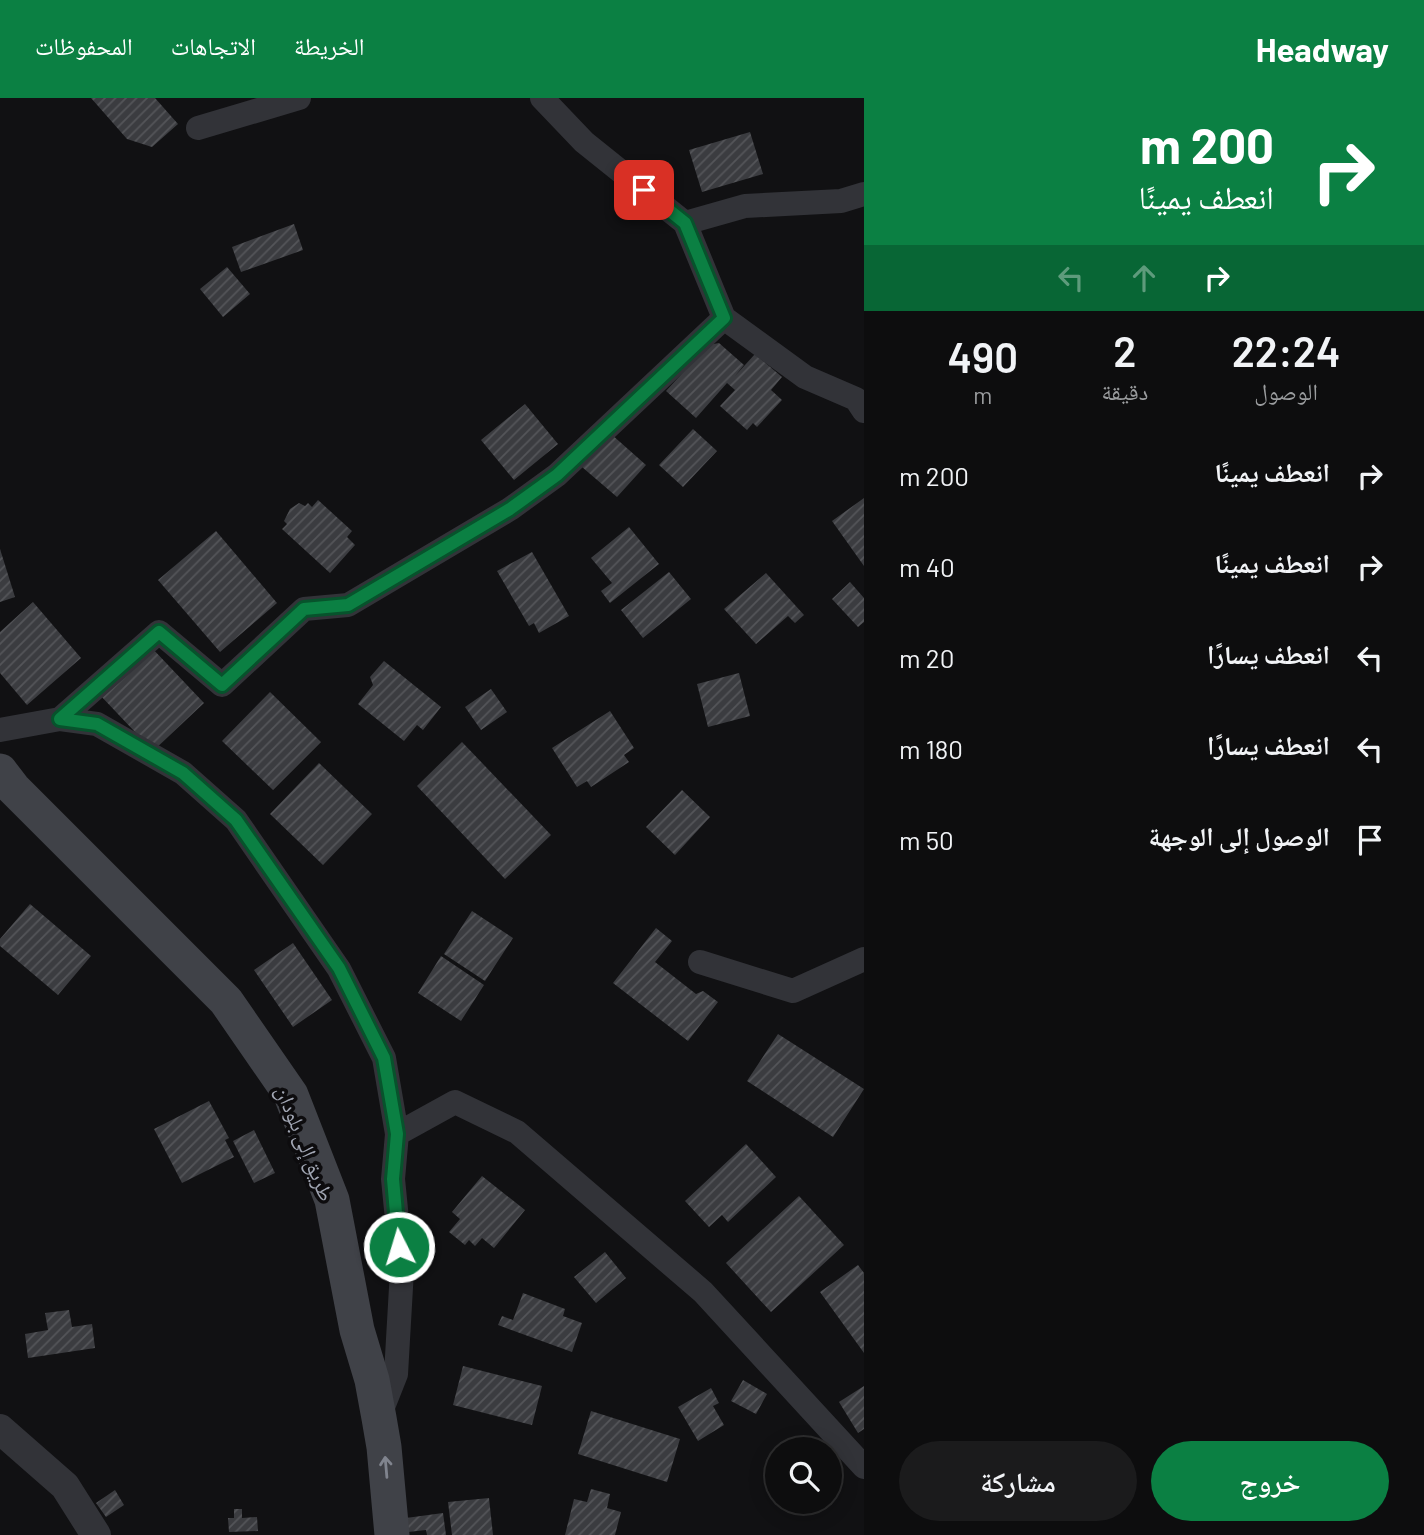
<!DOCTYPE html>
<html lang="ar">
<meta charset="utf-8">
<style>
body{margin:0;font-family:Barlow,"Noto Naskh Arabic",sans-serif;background:#1b1b1c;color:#f1f3f6;direction:rtl;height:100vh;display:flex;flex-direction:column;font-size:26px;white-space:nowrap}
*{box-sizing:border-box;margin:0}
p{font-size:23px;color:#9a9c9e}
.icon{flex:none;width:38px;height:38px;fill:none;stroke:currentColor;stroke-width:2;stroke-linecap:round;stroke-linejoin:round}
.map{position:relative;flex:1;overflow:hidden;direction:ltr}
.drawer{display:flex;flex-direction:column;background:#0d0d0e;width:560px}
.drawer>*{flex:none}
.guide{background:#0b8043;color:#fff;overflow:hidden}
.fabs{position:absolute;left:765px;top:1339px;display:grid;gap:14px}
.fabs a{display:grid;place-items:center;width:77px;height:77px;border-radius:50%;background:#0d0d0e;box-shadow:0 4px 18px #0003,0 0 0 2px #2d2d2e;font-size:35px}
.pin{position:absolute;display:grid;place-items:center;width:60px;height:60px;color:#fff;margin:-30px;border-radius:14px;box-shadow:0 4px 10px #0006}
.me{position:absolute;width:77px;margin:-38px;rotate:355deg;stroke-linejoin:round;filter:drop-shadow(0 0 5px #0008)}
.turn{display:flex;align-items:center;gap:24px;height:147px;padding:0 35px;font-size:32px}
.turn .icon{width:91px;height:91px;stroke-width:2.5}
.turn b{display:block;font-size:49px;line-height:60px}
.lanes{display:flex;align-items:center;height:66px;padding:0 35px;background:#0003;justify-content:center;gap:35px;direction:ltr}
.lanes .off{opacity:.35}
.eta{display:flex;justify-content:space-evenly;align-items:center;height:119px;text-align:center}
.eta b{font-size:42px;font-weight:600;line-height:49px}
.primary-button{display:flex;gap:14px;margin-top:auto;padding:14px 35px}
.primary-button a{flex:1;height:80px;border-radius:42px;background:#0b8043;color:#fff;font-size:28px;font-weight:600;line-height:80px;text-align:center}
.primary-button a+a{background:#1b1b1c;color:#f1f3f6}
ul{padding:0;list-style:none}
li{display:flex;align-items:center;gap:21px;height:91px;padding:0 35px}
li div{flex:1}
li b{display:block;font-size:26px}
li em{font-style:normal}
header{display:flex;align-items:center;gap:42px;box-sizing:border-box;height:98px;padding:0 35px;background:#0b8043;color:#fff}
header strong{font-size:33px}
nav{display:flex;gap:38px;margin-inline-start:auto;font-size:24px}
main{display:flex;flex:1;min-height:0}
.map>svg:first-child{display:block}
</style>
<header>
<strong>Headway</strong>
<nav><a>الخريطة</a><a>الاتجاهات</a><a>المحفوظات</a></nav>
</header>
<main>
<section class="drawer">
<div class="guide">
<div class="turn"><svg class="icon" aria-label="right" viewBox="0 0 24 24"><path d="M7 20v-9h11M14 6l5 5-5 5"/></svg><div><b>200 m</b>انعطف يمينًا</div></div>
<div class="lanes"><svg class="icon off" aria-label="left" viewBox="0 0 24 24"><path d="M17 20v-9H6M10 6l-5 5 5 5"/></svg><svg class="icon off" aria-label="ahead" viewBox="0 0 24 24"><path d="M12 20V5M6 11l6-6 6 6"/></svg><svg class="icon" aria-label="right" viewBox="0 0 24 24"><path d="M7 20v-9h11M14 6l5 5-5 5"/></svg></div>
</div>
<div class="eta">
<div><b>22:24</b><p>الوصول</p></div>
<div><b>2</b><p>دقيقة</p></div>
<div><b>490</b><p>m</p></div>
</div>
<ul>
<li><svg class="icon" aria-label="right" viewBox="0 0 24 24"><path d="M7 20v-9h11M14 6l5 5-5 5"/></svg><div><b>انعطف يمينًا</b></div><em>200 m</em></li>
<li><svg class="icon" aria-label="right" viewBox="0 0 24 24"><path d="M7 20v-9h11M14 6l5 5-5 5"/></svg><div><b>انعطف يمينًا</b></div><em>40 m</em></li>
<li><svg class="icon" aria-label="left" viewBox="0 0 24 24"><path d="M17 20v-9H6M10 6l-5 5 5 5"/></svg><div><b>انعطف يسارًا</b></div><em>20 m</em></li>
<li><svg class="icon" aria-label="left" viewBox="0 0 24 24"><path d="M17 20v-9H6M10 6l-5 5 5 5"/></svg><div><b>انعطف يسارًا</b></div><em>180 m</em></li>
<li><svg class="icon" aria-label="arrive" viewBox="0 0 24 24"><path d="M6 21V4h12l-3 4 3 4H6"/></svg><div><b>الوصول إلى الوجهة</b></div><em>50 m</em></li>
</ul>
<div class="primary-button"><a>خروج</a><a>مشاركة</a></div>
</section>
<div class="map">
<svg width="864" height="1437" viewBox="0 0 864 1437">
<defs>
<pattern id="building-hatch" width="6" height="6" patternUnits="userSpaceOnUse" patternTransform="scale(1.75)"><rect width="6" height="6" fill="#3b3c40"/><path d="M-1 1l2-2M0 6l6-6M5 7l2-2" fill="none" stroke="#545559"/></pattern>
</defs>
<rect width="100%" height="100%" fill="#111113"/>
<path fill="url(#building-hatch)" d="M91 0H155L178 26 152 49 127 41Z
M750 34 763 76 702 94 689 52Z
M294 126 303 152 241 174 232 149Z
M227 169 250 196 223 219 200 191Z
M719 245 744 267 735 278 755 256 782 279 771 292 782 302 757 329 753 325 747 332 720 308 735 292 727 285 696 320 666 293 708 247Z
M525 306 558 346 514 382 481 342Z
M693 331 717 353 683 389 659 367Z
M611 336 646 367 617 399 582 369Z
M864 400V468L832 423Z
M318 402 352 433 347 439 355 447 330 475 282 431 287 426 284 423 290 411 299 405 305 408 308 405 312 409Z
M629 429 659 466 610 505 601 493 612 485 591 460Z
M216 433 277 505 220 554 158 482Z
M0 451 15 499 0 504Z
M532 454 569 518 539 535 534 525 529 528 497 473Z
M669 474 691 501 643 540 621 512Z
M766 475 804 517 795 525 788 518 756 546 724 511Z
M850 484 864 500V524L858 529 832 501Z
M33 504 81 560 27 607 0 575V534Z
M150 548 204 605 153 653 99 596Z
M384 563 441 609 423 632 417 627 404 643 358 606 373 587 370 579Z
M739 575 750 618 708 629 697 586Z
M491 591 507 614 481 632 465 609Z
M270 594 321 644 273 692 222 643Z
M610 613 634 650 624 657 629 664 591 689 587 683 577 689 552 650Z
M462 644 551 737 505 781 417 688Z
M319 665 372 716 323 767 270 716Z
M682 692 710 719 675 757 646 729Z
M30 806 91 858 58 897 0 848V841Z
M472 813 513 840 485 883 444 856Z
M656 830 672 843 655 864 696 896 703 893 718 904 688 943 613 885Z
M293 845 332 902 293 929 254 872Z
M441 858 484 887 461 923 418 895Z
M778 936 864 991 833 1039 747 983Z
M209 1003 229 1040 225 1042 234 1059 182 1085 154 1031Z
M254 1032 275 1075 254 1085 233 1043Z
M746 1046 776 1079 728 1124 722 1117 709 1129 685 1103Z
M482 1078 525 1112 494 1150 482 1140 475 1148 469 1142 465 1147 449 1134 460 1121 452 1114Z
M799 1098 844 1147 771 1214 726 1165Z
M605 1154 626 1180 596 1205 574 1179Z
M858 1167 864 1175V1255L820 1194Z
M523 1195 565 1211 563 1218 582 1225 572 1254 498 1227 502 1218 513 1222Z
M69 1212 72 1229 92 1226 95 1250 28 1260 25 1236 48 1232 45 1215Z
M463 1268 542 1288 532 1327 453 1307Z
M743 1282 767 1296 756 1316 731 1303Z
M864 1288V1331L858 1335 839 1304Z
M711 1290 719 1305 713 1308 724 1327 698 1343 678 1309Z
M591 1313 680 1341 667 1384 578 1356Z
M591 1391 610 1396 607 1410 621 1414 615 1437H565L574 1401 587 1404Z
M115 1392 124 1407 106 1419 96 1405Z
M489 1400 493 1437H452L448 1404Z
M234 1411H242V1420L257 1419 258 1433 229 1434 228 1420H234Z
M443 1415 446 1437H427L426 1432 408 1434 406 1420Z"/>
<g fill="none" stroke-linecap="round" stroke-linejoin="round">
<path stroke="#323338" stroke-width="24" d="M542 0 584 44 685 125
M198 30 299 0
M724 220 685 125 745 108 841 103 864 96
M60 621 159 534 222 587 304 511 348 507 510 411 557 377 724 220 805 279 856 301 864 313
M0 632 60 621 97 626 183 675 236 722 339 871 384 960 397 1036
M700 864 793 893 864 861
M379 1319 396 1276 402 1172 393 1081 397 1036 455 1004 517 1034 703 1194 864 1369"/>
<path stroke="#323338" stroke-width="30" d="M0 1331 65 1388 96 1437"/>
<path stroke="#404248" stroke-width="35" d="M0 673 13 690 226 903 291 997 332 1102 357 1232 372 1282 379 1320 384 1349 392 1437"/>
</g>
<defs><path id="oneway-shaft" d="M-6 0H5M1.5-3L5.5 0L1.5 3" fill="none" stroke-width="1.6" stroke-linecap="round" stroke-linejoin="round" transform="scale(1.75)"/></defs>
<use stroke="#80848e" href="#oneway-shaft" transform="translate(386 1369) rotate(-95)"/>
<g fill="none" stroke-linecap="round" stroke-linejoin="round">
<defs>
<path id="route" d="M399 1149 393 1081 397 1036 384 960 339 870 236 722 183 675 97 626 60 621 159 534 222 587 304 511 348 507 510 411 557 377 724 220 685 125 644 92"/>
</defs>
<use href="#route" stroke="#07532c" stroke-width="18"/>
<use href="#route" stroke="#0b8043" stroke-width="12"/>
</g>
<g text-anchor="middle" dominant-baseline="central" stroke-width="7" stroke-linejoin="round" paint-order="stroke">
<g font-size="21" fill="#a2a7b4" stroke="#0d0c0e">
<text transform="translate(306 1045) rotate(68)">طريق إلى بلودان</text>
</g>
</g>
</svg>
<div class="fabs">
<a><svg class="icon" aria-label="search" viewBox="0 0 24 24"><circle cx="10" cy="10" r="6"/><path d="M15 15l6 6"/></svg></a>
</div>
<div class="pin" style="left:644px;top:92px;background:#d93025"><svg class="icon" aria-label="arrive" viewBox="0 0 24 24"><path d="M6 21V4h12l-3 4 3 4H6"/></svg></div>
<svg class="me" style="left:399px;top:1149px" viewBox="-20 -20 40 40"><circle r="17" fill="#0b8043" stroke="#fff" stroke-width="3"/><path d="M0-11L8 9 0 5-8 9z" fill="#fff"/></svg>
</div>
</main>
